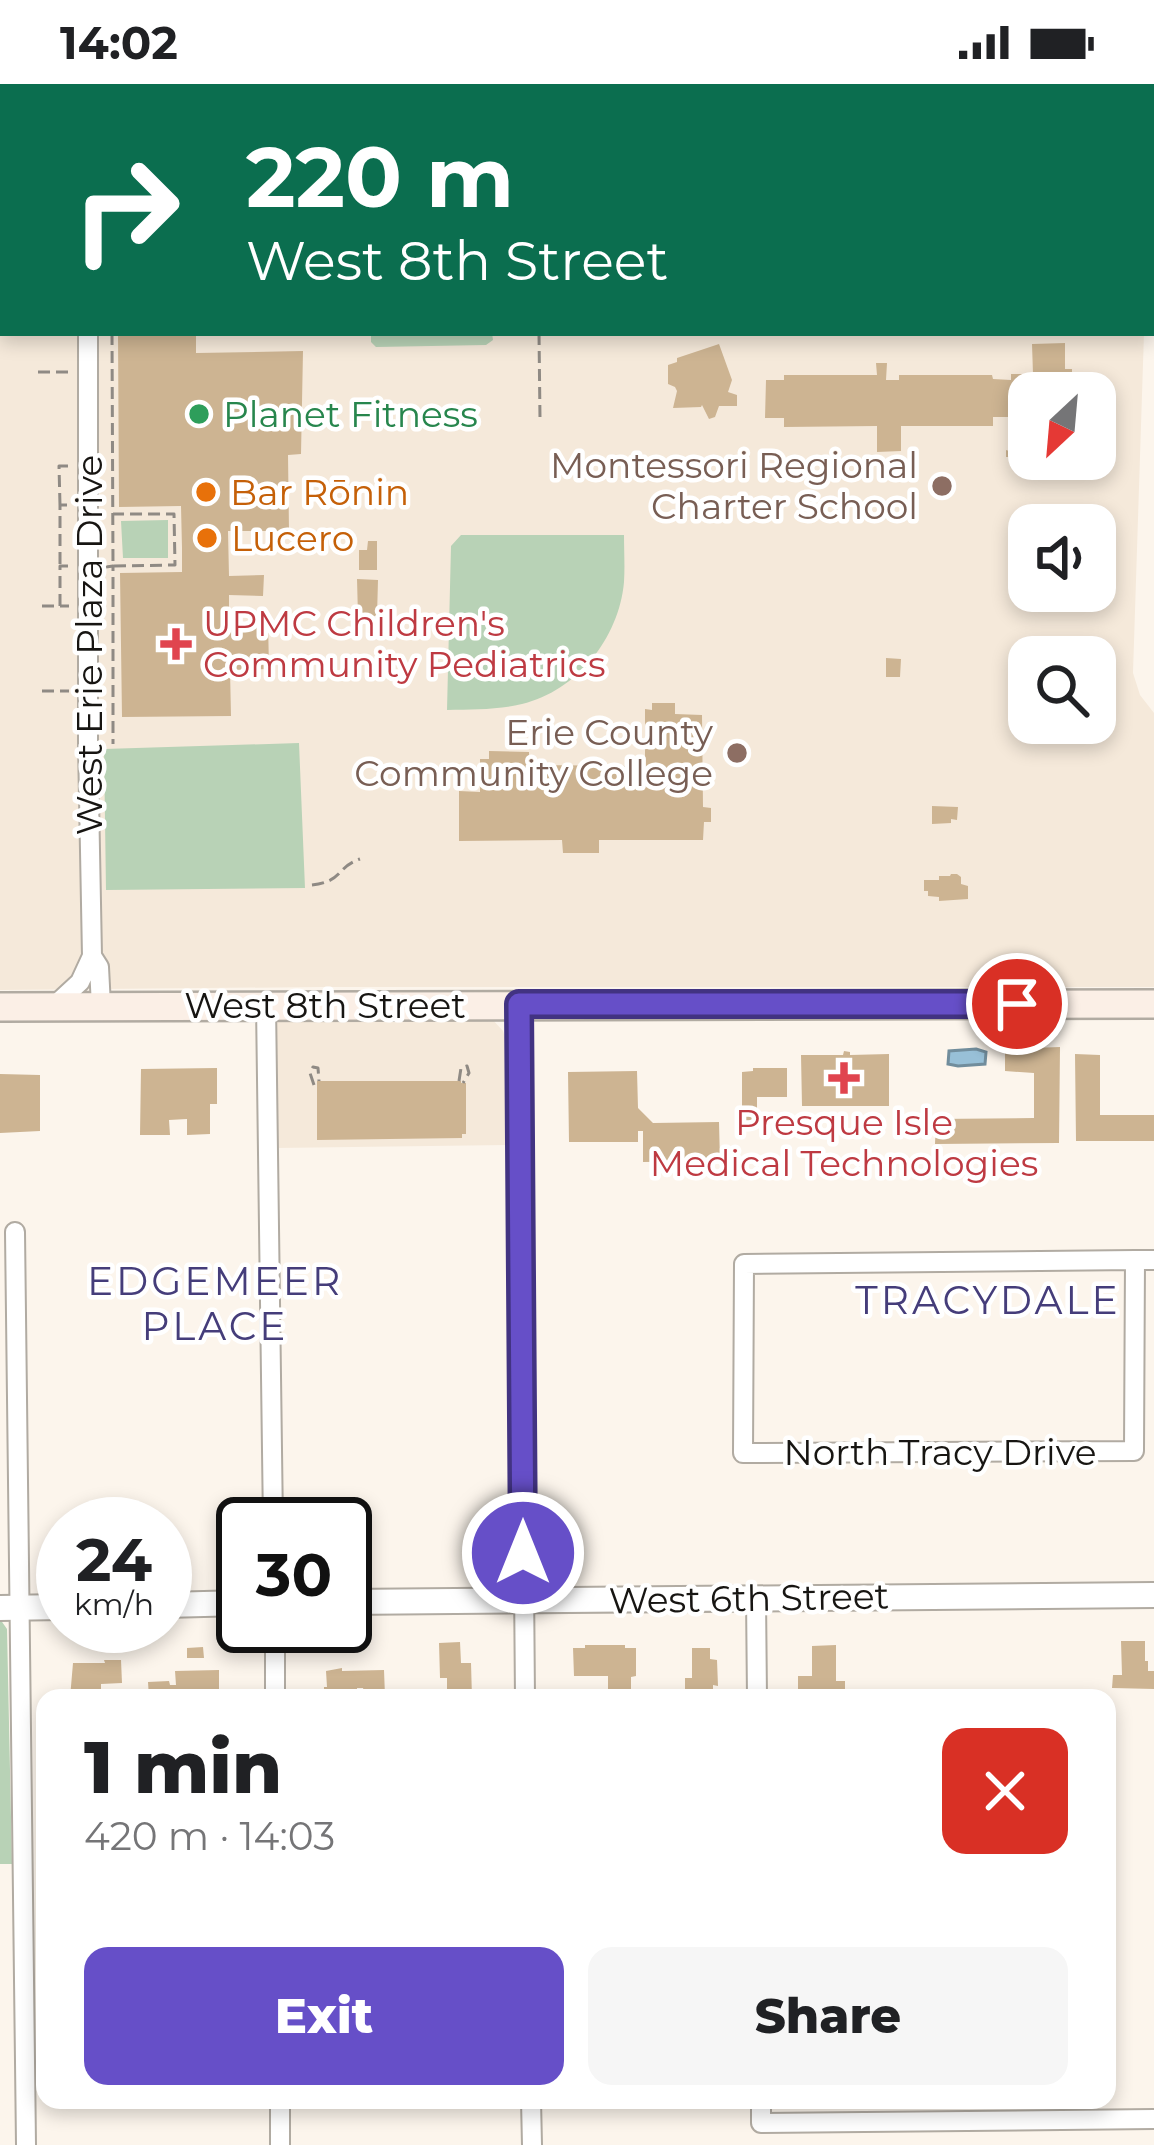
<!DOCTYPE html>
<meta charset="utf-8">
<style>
body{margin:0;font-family:Montserrat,sans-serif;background:#f6f6f6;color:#202124;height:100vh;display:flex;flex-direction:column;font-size:45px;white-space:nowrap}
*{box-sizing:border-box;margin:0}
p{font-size:39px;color:#757577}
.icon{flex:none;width:66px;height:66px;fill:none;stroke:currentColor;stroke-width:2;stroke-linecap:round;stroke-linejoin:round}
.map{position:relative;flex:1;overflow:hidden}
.panel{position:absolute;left:36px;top:1605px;width:1080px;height:420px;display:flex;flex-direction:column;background:#fff;border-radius:24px;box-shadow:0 6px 18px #0003}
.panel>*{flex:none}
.banner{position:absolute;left:0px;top:0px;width:1155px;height:252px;box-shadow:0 6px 18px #0003;background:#0b6e4f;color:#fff;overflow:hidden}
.needle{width:78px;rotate:206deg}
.controls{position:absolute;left:1008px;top:288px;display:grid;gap:24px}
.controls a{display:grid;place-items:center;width:108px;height:108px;border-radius:24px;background:#fff;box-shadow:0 6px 18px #0003;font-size:60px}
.speed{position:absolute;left:36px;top:1413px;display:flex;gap:24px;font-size:60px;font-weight:700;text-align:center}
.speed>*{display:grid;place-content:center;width:156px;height:156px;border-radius:50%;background:#fff;box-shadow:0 6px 18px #0003;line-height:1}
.speed small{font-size:30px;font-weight:400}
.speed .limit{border:6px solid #111;border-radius:18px;background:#fff;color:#111}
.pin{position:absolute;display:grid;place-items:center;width:102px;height:102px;color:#fff;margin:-51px;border:6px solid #fff;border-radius:50%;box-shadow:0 3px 12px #0007}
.me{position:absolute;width:132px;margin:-66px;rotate:0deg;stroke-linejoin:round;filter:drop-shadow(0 0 9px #0008)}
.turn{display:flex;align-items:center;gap:42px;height:252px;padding:0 48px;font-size:54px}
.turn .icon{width:156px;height:156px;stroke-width:2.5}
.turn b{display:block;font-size:84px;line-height:102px}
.round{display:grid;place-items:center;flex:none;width:126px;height:126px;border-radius:24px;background:#f6f6f6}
.summary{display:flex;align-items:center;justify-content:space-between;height:204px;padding:0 48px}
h1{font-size:72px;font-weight:800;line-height:90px}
.button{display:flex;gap:24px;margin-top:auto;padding:24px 48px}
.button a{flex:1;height:138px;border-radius:24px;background:#664fc8;color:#fff;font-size:48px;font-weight:800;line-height:138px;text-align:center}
.button a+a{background:#f6f6f6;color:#202124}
.status{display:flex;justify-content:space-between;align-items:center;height:84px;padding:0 60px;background:#fff;direction:ltr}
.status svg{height:33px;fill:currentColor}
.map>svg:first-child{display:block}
</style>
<div class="status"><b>14:02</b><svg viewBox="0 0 49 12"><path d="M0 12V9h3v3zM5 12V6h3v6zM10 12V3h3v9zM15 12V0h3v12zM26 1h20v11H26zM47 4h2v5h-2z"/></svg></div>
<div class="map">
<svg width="1154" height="2061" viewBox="0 0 1154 2061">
<rect width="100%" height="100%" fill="#fcf5ec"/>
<path fill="#f5e9da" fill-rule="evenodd" d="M0 0H309V3H3V249H1144L1133 589 1140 611 1154 629V903H323L0 906ZM1029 309H1095V375H1029ZM1029 441H1095V507H1029ZM1029 573H1095V639H1029Z
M622 0H1076V3H622Z
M275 933H486L492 935 503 947 505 953 507 1061 276 1064Z"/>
<path fill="#b8d2b6" d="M371 249H492L493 256 486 261 376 263 371 258Z
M168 436V474H123L121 437Z
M461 451H624C624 466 625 483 624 498 619 554 577 607 522 620 497 626 472 625 447 626L451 462Z
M299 659 305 804 106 806 104 665Z
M0 1535 7 1545 12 1780H0Z"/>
<path fill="#98c0d7" stroke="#718d9c" stroke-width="3" d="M976 965 986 968 985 980 958 982 948 980 949 967Z"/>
<path fill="#cdb492" d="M118 249H196V269L303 267 301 370 288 371 289 447H228L229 492 264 491 263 512 229 511V538L268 537 269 585 230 586 231 632 122 633 120 489 182 488V464L181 422 119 423Z
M1065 259V285H1072V290L1091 292V309H1029V370H1025V373H1006V366L1009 367V333H993V342H901V367L877 368V342L784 343V334H765L766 296H784V291H877L876 279H887L886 296H899V291H992L993 295 1011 296V290H1033L1032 260Z
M719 260 732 296 728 308 737 311V322H719L715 333 709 335 702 321 701 323 673 324 677 307 675 303 668 300V281L677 278V274Z
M1037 375H1061L1060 395H1037Z
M368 457H377V486H359V466H367Z
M357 495 378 496 377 532H358Z
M886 574 901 575 900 593H886Z
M652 619H675V630L702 631 703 723 711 724V738H704L703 756H599V769H563L562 756 459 757V707L480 708V675H489V667L529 668V681L645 682V625L652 626Z
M932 722 958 723 957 736 951 735V739L932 740Z
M951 790H957L961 793V800L968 802V815L939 817V813L928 812V807H924V796H939V792H950Z
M1060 963 1059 1059 935 1060 936 1035 1034 1034V989L1005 987V969L1032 967 1033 964Z
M844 967 850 968V971L889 970V1022H802L801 971H843Z
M1075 970 1100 971V1031H1154V1057H1076Z
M217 984V1020H210V1050L187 1051V1035L169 1036 170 1051H140L141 985Z
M753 984H787V1013H757V1037L742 1038V988L753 987Z
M637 987 638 1024 653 1039 719 1038 720 1077 643 1078V1047H638V1058H569L568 988Z
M0 990 40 991V1047L0 1049Z
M317 997H461V999H466V1050H462V1054L317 1056Z
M1121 1557H1145V1577H1148V1587H1154V1605L1112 1604 1113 1591H1122Z
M460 1558 461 1579H471L472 1614H429V1605L447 1606V1594H440L439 1559Z
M585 1561H625V1564H636V1592L631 1593V1610L608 1609V1592H574L573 1564H585Z
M836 1561V1597H845V1608L798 1610V1592H812V1562Z
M203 1563 204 1574H187V1564Z
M692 1564H710V1575L717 1576 718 1602 713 1601V1609H685V1594H692Z
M104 1576H121L122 1599 101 1600V1614H70L73 1579H105Z
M342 1584V1587L384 1586 385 1612 366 1614 363 1604H357V1614H324V1603H327L326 1587Z
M219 1586V1612L169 1610V1614H149L148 1598 169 1597 170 1601H176L175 1587Z"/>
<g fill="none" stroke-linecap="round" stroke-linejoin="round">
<defs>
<path id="minor" d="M90 3V0
M92 872 99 883 101 922
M519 920 525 1614
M266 921 273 1440
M54 922 80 898 92 872 88 661V249
M15 1148 26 2061
M1135 1176 1134 1367 743 1369 744 1180 1135 1176H1154
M756 1514 757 1614
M275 1542V1614
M280 2016V2061
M531 2016 532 2061
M761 2016V2039L1154 2035"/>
<path id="tertiary" d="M345 1518 1154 1511
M165 1521 243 1519
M0 1524 63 1523"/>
<path id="secondary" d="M0 923 1154 920"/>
</defs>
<use href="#minor" stroke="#b1aba2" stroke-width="22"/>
<use href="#tertiary" stroke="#b1aba2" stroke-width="28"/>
<use href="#secondary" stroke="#b1aba2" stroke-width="32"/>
<path stroke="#8f8a84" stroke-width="3" stroke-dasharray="12 6" stroke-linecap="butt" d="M112 249 113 482 175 481 174 430H113
M539 249 540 335
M38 288H68
M60 421 59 382H69
M60 480V421H69
M106 483 113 482V660
M42 522H69
M60 522V482H73
M42 607H69
M312 801C344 797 335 784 360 775
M459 997 461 984 467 982 469 989 463 999
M314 1001 310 989 313 983 318 984 319 997"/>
<use href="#minor" stroke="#fff" stroke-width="18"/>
<use href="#tertiary" stroke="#fff" stroke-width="24"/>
<use href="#secondary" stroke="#fbefe6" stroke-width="27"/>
</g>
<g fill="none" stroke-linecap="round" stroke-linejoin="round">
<defs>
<path id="route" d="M523 1469 519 920H1017"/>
</defs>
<use href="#route" stroke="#423382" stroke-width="30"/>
<use href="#route" stroke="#664fc8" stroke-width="21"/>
</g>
<circle fill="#2e9e5b" stroke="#fff" stroke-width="4.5" cx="199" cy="330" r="12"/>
<g fill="#8d6e63" stroke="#fff" stroke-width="4.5">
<circle cx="942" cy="402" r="12"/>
<circle cx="737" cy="669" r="12"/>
</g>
<g fill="#e8710a" stroke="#fff" stroke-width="4.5">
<circle cx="206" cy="408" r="12"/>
<circle cx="207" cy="454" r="12"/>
</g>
<g fill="#e0444e" stroke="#fff" stroke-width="4.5">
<path d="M170 542h12v12h12v12h-12v12h-12v-12h-12v-12h12z"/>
<path d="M838 976h12v12h12v12h-12v12h-12v-12h-12v-12h12z"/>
</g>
<g text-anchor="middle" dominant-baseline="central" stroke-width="9" stroke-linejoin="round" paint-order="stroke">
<g font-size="36" fill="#27864d" stroke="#fff" text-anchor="start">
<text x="223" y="330">Planet Fitness</text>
</g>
<g font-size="36" fill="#785e54" stroke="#fff" text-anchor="end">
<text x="918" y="381">Montessori Regional<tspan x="918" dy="41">Charter School</tspan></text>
<text x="713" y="648">Erie County<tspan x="713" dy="41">Community College</tspan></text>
</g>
<g font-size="36" fill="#c56008" stroke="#fff" text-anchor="start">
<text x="230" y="408">Bar Rōnin</text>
<text x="231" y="454">Lucero</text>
</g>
<g font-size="36" fill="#be3a42" stroke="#fff" text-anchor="start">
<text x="203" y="539">UPMC Children's<tspan x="203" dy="41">Community Pediatrics</tspan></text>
<text x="844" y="1038" text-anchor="middle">Presque Isle<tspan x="844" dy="41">Medical Technologies</tspan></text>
</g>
<g font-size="36" fill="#171512" stroke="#fff">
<text transform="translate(89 561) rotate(-90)">West Erie Plaza Drive</text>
<text x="325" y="921">West 8th Street</text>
<text x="940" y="1368">North Tracy Drive</text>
<text transform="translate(749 1514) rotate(-1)">West 6th Street</text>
</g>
<g font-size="39" letter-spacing="3" fill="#453d7a" stroke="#fff">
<text x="215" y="1197">EDGEMEER<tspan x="215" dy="45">PLACE</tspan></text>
<text x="988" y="1216">TRACYDALE</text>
</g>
</g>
</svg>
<div class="controls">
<a><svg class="needle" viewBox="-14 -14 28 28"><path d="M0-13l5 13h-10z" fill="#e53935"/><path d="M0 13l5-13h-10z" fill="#757577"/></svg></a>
<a><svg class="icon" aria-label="sound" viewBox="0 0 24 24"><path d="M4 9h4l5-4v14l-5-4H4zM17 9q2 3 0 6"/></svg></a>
<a><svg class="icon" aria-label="search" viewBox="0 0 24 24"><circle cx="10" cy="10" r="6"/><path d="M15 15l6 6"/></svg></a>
</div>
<div class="speed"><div>24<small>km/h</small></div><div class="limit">30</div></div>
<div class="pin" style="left:1017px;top:920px;background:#d93025"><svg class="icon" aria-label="arrive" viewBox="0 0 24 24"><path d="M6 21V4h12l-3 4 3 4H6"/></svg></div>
<svg class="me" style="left:523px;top:1469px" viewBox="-20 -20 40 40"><circle r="17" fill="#664fc8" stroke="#fff" stroke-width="3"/><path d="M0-11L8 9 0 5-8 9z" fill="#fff"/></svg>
<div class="banner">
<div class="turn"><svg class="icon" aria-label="right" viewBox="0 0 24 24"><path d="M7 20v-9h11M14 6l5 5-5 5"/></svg><div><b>220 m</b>West 8th Street</div></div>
</div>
<section class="panel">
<div class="summary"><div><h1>1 min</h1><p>420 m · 14:03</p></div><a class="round" style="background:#d93025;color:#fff"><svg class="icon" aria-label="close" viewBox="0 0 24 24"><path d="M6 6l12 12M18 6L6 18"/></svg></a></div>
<div class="button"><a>Exit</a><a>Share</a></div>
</section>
</div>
